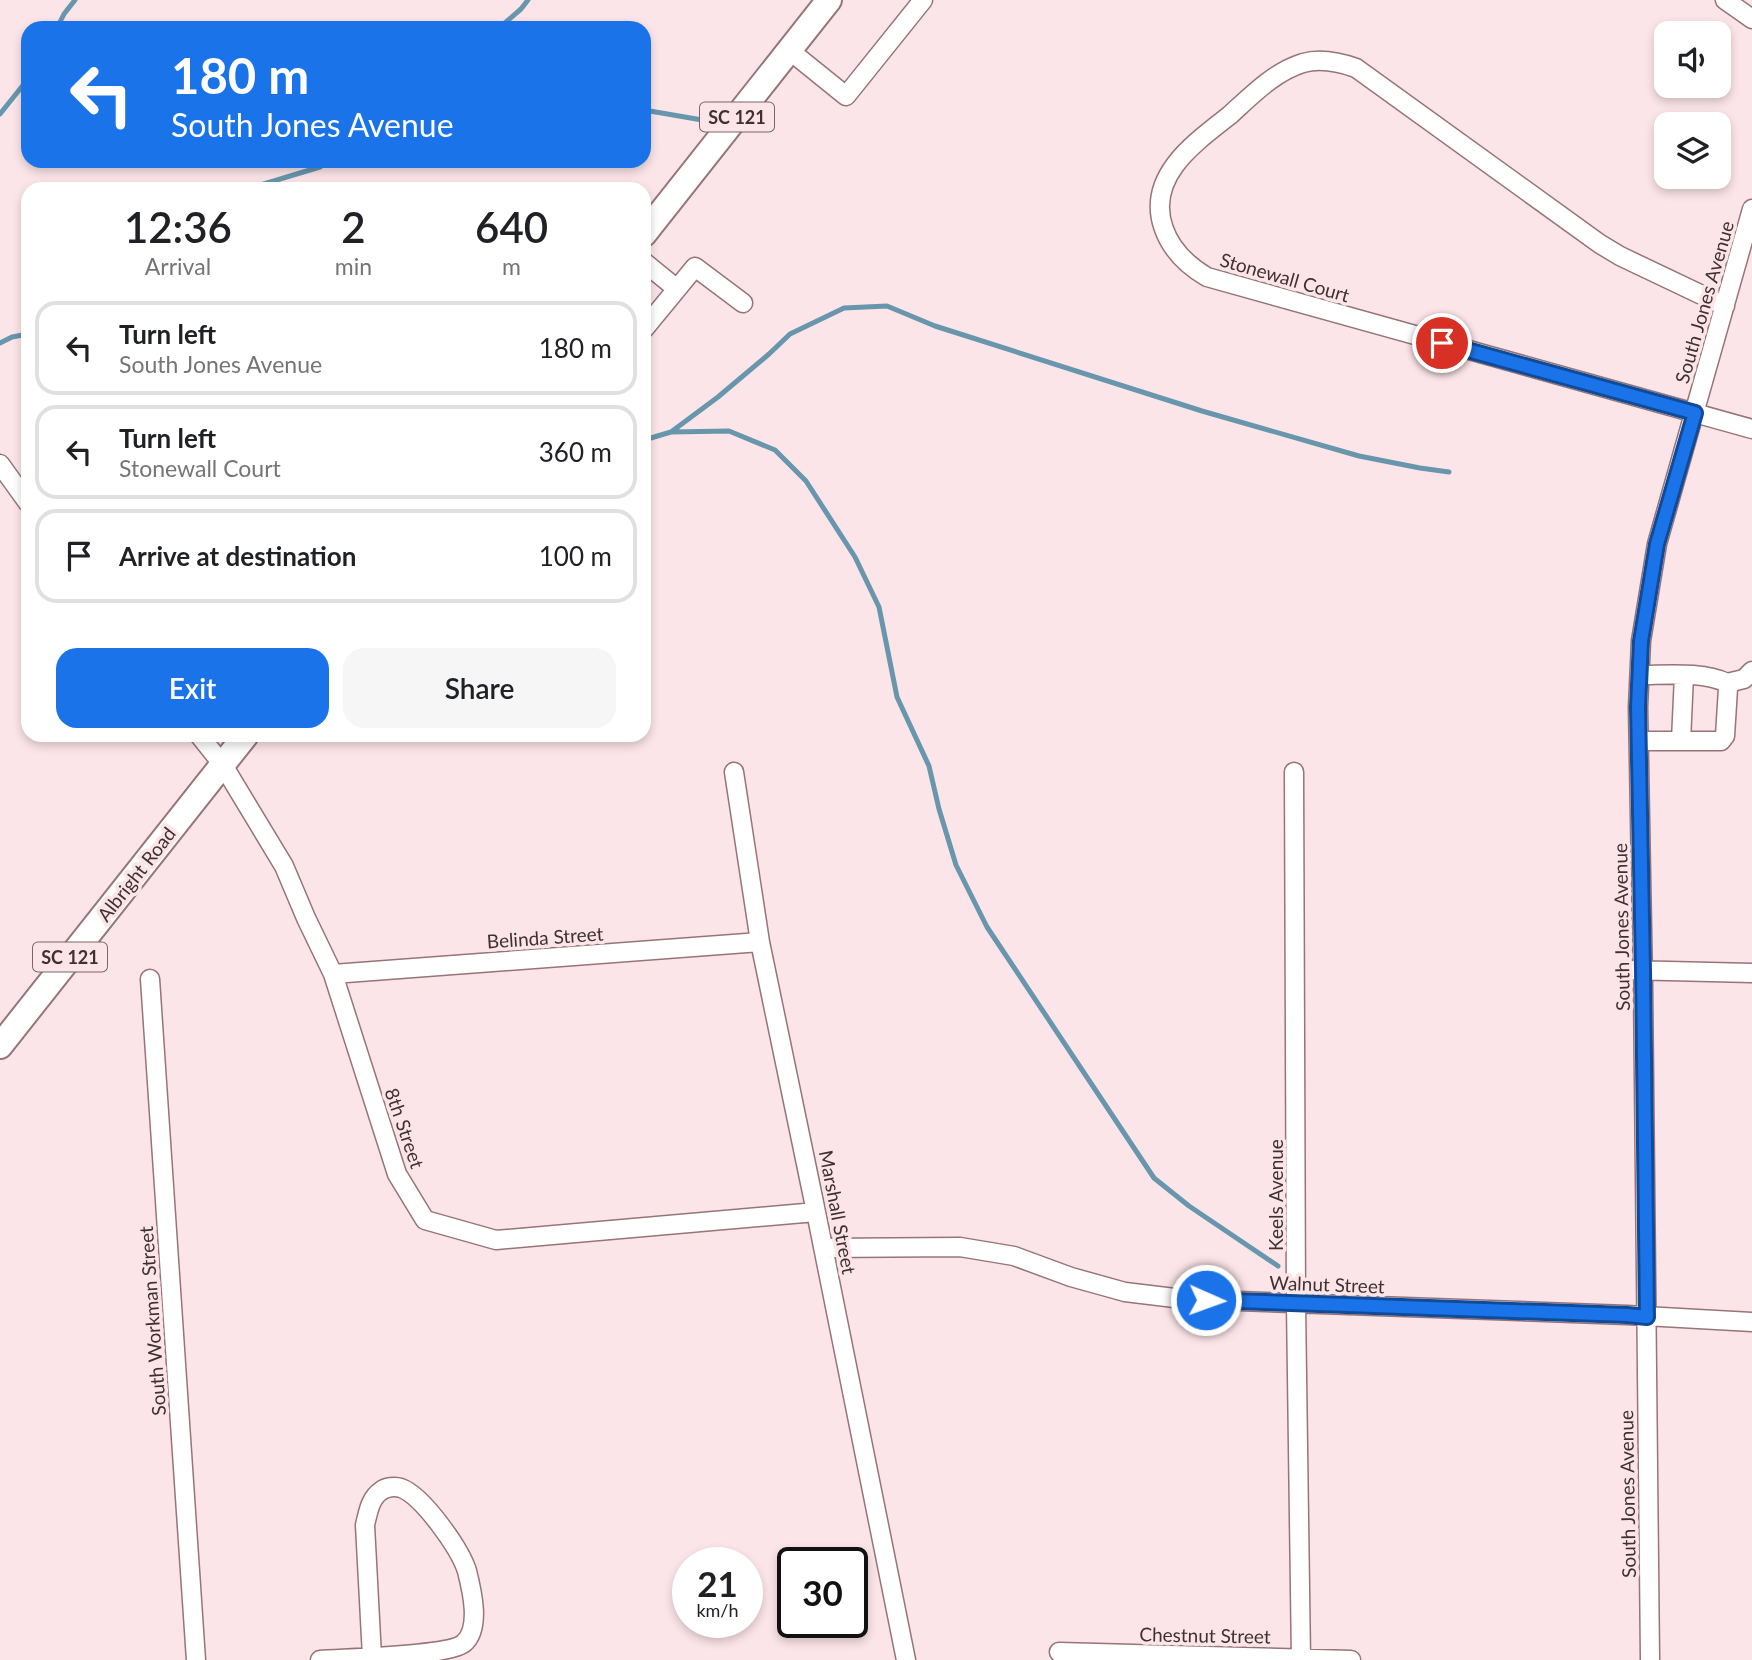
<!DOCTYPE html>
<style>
body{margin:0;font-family:Lato,sans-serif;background:#f6f6f6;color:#202124;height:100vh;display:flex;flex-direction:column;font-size:26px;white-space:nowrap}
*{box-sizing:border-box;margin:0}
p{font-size:23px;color:#757577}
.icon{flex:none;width:38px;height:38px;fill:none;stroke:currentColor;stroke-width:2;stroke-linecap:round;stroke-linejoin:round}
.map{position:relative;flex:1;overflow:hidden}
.drawer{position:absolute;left:21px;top:182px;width:630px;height:560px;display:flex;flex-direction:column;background:#fff;border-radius:21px;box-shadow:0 4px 10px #0003}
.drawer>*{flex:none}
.banner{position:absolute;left:21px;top:21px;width:630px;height:147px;border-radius:21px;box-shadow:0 4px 10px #0003;background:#1a73e8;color:#fff;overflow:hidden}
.controls{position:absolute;left:1654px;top:21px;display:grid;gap:14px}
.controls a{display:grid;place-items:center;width:77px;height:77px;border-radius:14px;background:#fff;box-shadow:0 4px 10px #0003;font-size:35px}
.speed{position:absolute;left:672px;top:1547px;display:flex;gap:14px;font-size:35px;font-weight:700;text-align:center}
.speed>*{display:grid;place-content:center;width:91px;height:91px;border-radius:50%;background:#fff;box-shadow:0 4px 10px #0003;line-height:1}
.speed small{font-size:18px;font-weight:400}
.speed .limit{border:4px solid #111;border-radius:10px;background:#fff;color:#111}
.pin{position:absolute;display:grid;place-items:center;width:60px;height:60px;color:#fff;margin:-30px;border:4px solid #fff;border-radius:50%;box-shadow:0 2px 7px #0007}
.me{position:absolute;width:77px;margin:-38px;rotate:92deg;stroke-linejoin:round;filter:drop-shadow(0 0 5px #0008)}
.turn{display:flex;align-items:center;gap:24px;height:147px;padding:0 35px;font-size:32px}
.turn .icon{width:91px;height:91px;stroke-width:2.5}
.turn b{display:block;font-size:49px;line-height:60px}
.eta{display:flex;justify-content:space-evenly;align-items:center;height:119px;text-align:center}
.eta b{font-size:42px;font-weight:600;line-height:49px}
.button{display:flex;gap:14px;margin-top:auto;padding:14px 35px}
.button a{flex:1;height:80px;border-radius:21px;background:#1a73e8;color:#fff;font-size:28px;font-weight:600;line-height:80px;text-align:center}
.button a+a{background:#f6f6f6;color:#202124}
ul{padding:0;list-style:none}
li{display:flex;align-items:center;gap:21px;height:94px;margin:0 14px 10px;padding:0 21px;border:4px solid #e0e0e0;border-radius:21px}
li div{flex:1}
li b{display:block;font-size:26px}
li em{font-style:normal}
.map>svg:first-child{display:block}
</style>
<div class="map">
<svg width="1752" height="1660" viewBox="0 0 1752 1660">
<rect width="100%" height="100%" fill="#fce5e8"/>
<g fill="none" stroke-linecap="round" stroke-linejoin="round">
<path stroke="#6896ac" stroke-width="5" d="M57 28 64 14 75 0
M499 28 521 9 528 0
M644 110 708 121
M0 114 28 79
M247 189 320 167 327 161
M0 343 12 337 28 334
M671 432 718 397 769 354 790 334 844 308 887 306 935 326 1202 411 1359 456 1420 468 1449 472
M644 440 671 432 729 431 775 450 806 481 855 557 879 607 897 697 929 766 939 809 956 865 987 927 1154 1178 1189 1206 1278 1266"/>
<defs>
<path id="minor" d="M1725 0 1752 19
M789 50 846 96 923 0
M644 262 677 289
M1725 306 1620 256 1600 244 1356 68C1339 62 1321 58 1303 63 1274 72 1252 95 1230 115 1211 130 1189 146 1175 165 1143 208 1166 253 1207 277L1752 429
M644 329 695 267 743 303
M0 464 28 503
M1727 683 1744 679 1752 671
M199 735 223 765 284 866 306 918 333 974 397 1174 425 1220 496 1240 816 1212
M1639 741H1721L1725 736 1728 688 1727 683C1704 671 1665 675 1640 675
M1681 741 1684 675
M734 772 760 942 816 1212 906 1660
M1294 772 1296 1304 1301 1660
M1627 970 1752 973
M333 974 760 942
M150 979 196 1660
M823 1248 960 1247 1014 1256 1071 1277 1125 1292 1183 1299 1627 1315 1752 1322
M1059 1652 1351 1660
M320 1660C345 1658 450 1656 464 1643 481 1628 472 1591 467 1571 460 1549 423 1496 401 1488 395 1486 386 1487 381 1491 370 1498 368 1513 365 1525L372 1657
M1650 1660 1643 984 1638 707 1641 641 1657 544 1752 209"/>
<path id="highway" d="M644 234 829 0
M0 1046 246 735"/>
</defs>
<use href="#minor" stroke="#967479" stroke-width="21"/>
<use href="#highway" stroke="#967479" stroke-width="28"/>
<use href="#minor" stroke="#fff" stroke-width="18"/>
<use href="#highway" stroke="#fff" stroke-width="24"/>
</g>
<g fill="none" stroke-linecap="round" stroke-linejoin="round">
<defs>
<path id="route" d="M1206 1300 1627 1315 1647 1317 1643 970 1638 707 1641 641 1657 544 1695 413 1442 343"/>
</defs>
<use href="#route" stroke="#114b97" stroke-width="18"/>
<use href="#route" stroke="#1a73e8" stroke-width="12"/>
</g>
<g text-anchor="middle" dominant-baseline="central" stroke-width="7" stroke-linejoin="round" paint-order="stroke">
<g fill="#fce5e8" stroke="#786669" stroke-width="2">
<rect x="700" y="102.5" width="74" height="29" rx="5"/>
<rect x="33" y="942.5" width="74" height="29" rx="5"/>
</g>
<g font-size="18" font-weight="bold" fill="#3f3032">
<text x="737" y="117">SC 121</text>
<text x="70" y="957">SC 121</text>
</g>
<g font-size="19" fill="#3f3032" stroke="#fce5e8">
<text transform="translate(1285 277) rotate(16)">Stonewall Court</text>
<text transform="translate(1704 302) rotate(-74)">South Jones Avenue</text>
<text transform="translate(136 874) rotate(-52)">Albright Road</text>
<text transform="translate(1621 927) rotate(-91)">South Jones Avenue</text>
<text transform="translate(545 937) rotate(-4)">Belinda Street</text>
<text transform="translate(405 1128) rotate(71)">8th Street</text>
<text transform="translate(1275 1195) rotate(-90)">Keels Avenue</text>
<text transform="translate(838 1212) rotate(79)">Marshall Street</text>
<text transform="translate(1327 1284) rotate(2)">Walnut Street</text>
<text transform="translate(152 1321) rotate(-94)">South Workman Street</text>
<text transform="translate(1627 1494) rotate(-91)">South Jones Avenue</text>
<text transform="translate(1205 1635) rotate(1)">Chestnut Street</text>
</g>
</g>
</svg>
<div class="controls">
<a><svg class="icon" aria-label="sound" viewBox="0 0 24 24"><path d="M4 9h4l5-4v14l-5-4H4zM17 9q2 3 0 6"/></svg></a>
<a><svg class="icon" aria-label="layers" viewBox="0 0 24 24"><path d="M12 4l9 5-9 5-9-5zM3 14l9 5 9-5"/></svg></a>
</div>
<div class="speed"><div>21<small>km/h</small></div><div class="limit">30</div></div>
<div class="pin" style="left:1442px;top:343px;background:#d93025"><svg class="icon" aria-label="arrive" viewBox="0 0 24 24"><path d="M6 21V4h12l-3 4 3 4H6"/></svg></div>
<svg class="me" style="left:1206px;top:1300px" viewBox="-20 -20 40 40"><circle r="17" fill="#1a73e8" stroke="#fff" stroke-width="3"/><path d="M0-11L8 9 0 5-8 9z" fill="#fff"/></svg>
<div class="banner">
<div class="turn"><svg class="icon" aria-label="left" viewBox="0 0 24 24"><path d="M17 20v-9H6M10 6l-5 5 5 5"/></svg><div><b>180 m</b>South Jones Avenue</div></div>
</div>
<section class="drawer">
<div class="eta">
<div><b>12:36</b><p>Arrival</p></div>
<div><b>2</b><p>min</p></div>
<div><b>640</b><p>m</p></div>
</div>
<ul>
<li><svg class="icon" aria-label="left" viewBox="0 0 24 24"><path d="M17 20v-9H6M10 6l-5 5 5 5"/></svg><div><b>Turn left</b><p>South Jones Avenue</p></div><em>180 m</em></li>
<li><svg class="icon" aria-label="left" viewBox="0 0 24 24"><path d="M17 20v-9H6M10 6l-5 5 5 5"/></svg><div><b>Turn left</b><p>Stonewall Court</p></div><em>360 m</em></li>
<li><svg class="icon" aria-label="arrive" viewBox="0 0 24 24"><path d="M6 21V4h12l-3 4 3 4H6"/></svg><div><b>Arrive at destination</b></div><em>100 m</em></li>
</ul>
<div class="button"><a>Exit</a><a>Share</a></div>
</section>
</div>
